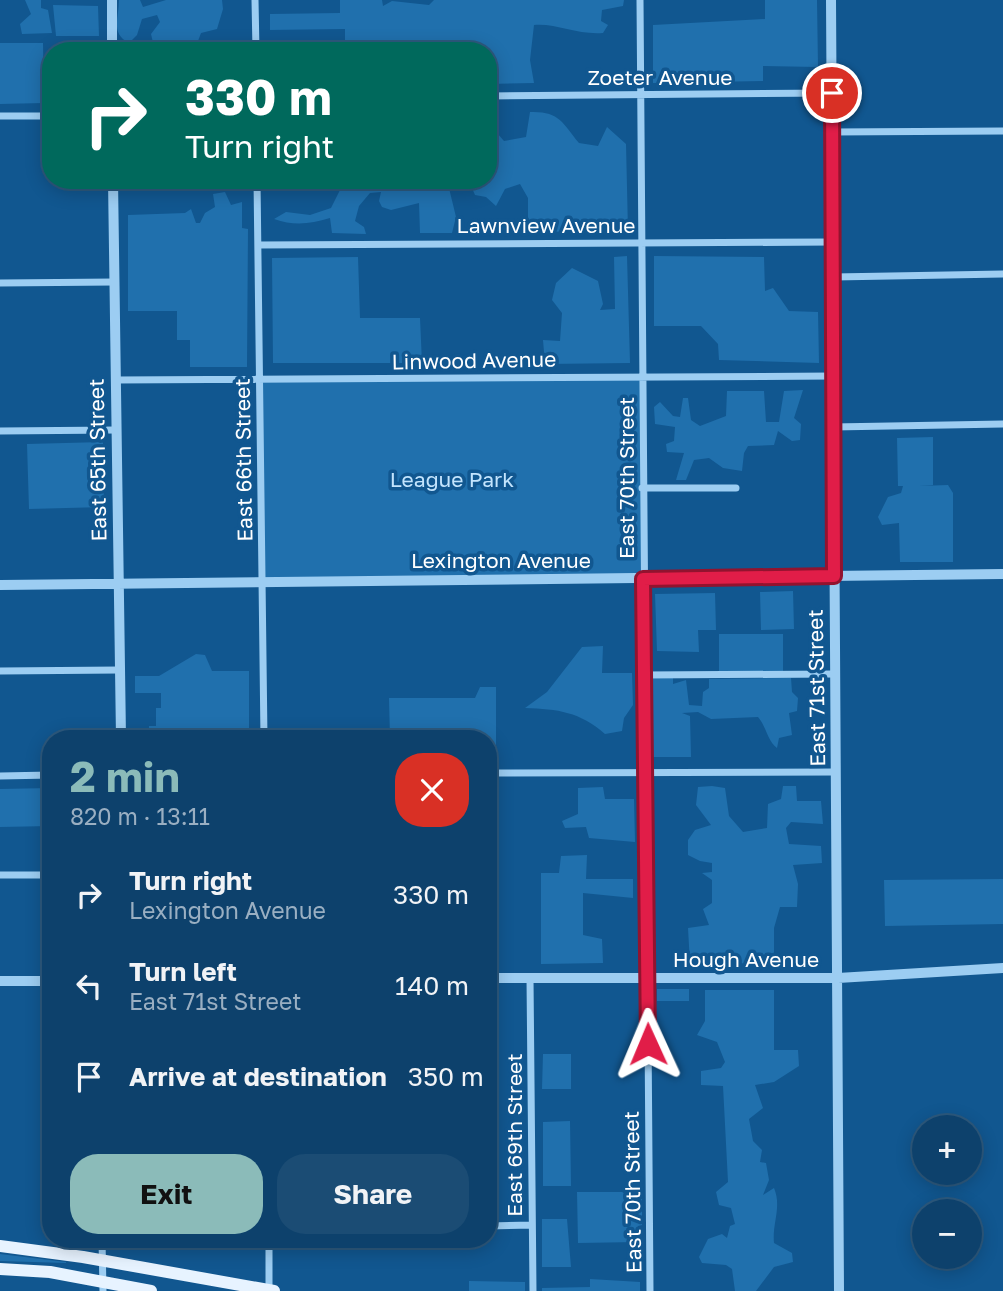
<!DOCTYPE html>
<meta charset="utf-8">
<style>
body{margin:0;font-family:"Golos Text",sans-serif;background:#1b4c74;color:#f1f3f6;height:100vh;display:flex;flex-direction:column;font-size:26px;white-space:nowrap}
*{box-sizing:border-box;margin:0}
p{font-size:23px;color:#9aafc2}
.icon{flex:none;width:38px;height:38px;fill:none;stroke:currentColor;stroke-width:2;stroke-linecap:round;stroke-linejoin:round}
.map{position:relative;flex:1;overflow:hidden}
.sheet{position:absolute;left:42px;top:730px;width:455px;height:518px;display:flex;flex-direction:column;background:#0d416c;border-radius:28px;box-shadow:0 4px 18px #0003,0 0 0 2px #2d5a7f}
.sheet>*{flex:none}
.banner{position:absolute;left:42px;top:42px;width:455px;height:147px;border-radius:28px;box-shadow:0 4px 18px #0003,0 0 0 2px #2d5a7f;background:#00695c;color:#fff;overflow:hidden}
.buttons{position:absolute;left:912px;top:1115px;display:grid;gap:14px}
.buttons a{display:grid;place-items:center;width:70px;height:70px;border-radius:50%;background:#0d416c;box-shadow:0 4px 18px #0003,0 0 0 2px #2d5a7f;font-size:35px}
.pin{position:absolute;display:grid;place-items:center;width:60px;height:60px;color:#fff;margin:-30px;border:4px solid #fff;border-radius:50%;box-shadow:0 2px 7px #0007}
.me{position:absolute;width:77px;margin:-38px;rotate:359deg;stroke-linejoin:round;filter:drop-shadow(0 0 5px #0008)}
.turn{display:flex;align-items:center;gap:24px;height:147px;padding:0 28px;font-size:32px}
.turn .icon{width:91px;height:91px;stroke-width:2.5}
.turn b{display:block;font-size:49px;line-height:60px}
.round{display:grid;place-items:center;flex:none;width:74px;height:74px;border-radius:28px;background:#1b4c74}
.summary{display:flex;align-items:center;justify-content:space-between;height:119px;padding:0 28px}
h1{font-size:42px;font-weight:700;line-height:52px;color:#8bbbb9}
.button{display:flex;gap:14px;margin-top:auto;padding:14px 28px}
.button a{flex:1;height:80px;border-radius:28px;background:#8bbbb9;color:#111;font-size:28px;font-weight:700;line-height:80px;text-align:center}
.button a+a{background:#1b4c74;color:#f1f3f6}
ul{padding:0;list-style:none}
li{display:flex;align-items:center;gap:21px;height:91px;padding:0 28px}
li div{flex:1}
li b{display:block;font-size:26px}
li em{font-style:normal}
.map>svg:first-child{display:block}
</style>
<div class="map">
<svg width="1003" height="1291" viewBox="0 0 1003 1291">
<rect width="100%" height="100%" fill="#115790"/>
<path fill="#2070ad" d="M25 0H41V8L48 10 52 33 22 34 20 24 31 14Z
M119 0H140L143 7 166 0H222L223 9 217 29 201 33 198 41 201 51H155L151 34 160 22 157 15 142 19 137 35 129 43C110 33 119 18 119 0Z
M340 0H382L383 6 392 1 429 5 434 0H624L623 6 602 10 601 21 608 25 603 33C577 35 556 23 534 25L530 60 534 83 488 84V51H345V29L270 30V14L340 13Z
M765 0H817L818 67 763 66V81L653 83V25L765 19Z
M53 5 98 6 99 36H56Z
M0 43H43L44 103 0 104Z
M530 112C559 111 562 122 579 143L598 146 607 127 626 144 628 231 528 232V198L520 184 505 189 496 206 486 197 475 195 469 181H457L449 188 456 217 452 233H420L419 203 391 210 382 207 379 201 381 192 370 193 359 206 355 221 364 227 366 234 332 233 330 218C310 224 294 226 274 219L286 212 310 215 331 208 345 180H488V139L497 133 504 141 526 137Z
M225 192 231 205 242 202V228L248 229 247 367H190V340H177V311H128V215L185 213 191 209 196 223H200L205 213 215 207 213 194Z
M627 256 630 363 545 364 543 340 560 341 562 313 552 300 556 283 572 268 598 281 603 304 600 310 615 309 614 257Z
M654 256 764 257 765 291 773 288 789 311 818 312 819 363 719 360 718 344 701 326H654Z
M358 257 360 318H420L422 363H273L272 258Z
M643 376V578L262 582 259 379Z
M803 390 794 418 801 424 800 440 792 441 778 431 774 445 748 446 744 453 742 471 723 468 709 458 694 460 686 480H676L684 453 667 452 666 444 674 441 675 427 655 424 654 407 660 402 673 416 680 417 683 398H688L691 420 700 426 726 416 727 391H764L766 422H779L784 391Z
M933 437V485L919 486 948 485 953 493V562H900L899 523 882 525 878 517 888 497 901 493 903 486H898L897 438Z
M103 442 104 507 29 509 27 444Z
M793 591 794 629 761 630 760 592Z
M715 593 716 630H698L699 652 657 651 655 594Z
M719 634H783V672L719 671Z
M603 646 602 673H632L633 705 624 718 622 731 605 734C580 712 558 709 525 708L547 692 582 647Z
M196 654 205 655 212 671H249V734L205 733V738H149V726H156V708H161V693H135V676H159Z
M673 677V684L686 680 689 705 702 706 703 692 709 688V679L791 678 792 692 798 698 797 711 789 713 792 735 779 738 777 748C768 742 766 726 758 717L711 719 698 712 682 713 690 716 691 757H650L648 678Z
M480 687H496V760H488V738H390L389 698H475Z
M712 786 725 788 729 816 743 832 767 828 768 804 781 799 783 786H796L797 801H821L823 824 791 822 786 828 789 844 821 846 822 863 793 865 798 884 797 907H780L774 928V963L690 964 688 928 709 925 703 909 712 903V880L702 873 712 872V863L700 861 688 855V840L695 830 711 825 696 805 698 787Z
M603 787 605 799H634L635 842 589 838 586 827 565 828 562 821 578 814V788Z
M51 788V826L0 827V789Z
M587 855 586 879H633V898L583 893V935L602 939 603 963 541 964V873H559L561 856Z
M1003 879V924L885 926 884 880Z
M689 989V1001H657V989Z
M705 990H774V1050H798L799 1066 774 1082 755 1085 763 1108 749 1119 753 1141 762 1150 760 1162 766 1163 769 1180 763 1195 774 1188C782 1207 772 1223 774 1243L792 1253 793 1262 774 1267 756 1291H735L732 1269 726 1265 702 1263 699 1257 708 1239 722 1234 727 1238 730 1226 735 1224 731 1208 719 1205 716 1192 728 1182 723 1086 701 1085V1071L721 1068 725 1062 717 1042 697 1035 705 1021Z
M543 1054H571V1089H542Z
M570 1121 571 1186H543V1122Z
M577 1192H642V1225L638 1226V1242L578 1243Z
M542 1219H567L571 1267H542Z
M0 1254 66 1262V1263L0 1261Z
M590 1279 640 1282V1291H542V1288L590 1287Z
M469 1281 525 1282V1291H469Z"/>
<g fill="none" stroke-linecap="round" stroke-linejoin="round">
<path stroke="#9ccdf2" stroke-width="7" d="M255 0 256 51
M640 0 650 1291
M488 96 832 93
M0 116H51
M832 132 1003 131
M257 180 264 738
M258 245 834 242
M834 277 1003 274
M0 283 114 282
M116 380 833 376
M833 427 1003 424
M0 431 116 430
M642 488H736
M0 671 119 670
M644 675 835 674
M488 773 836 772
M0 776 51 775
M0 875H51
M530 978 533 1291
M488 1226 532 1225
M102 1239 103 1291
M269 1291V1239"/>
<path stroke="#9ccdf2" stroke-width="10" d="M112 0V51
M831 0 839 1291
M113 180 121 738
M0 585 1003 574
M488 978H838L1003 968
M0 981H51"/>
<path stroke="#e7f3ff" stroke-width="12" d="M0 1246 83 1257 274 1291
M0 1269 50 1272 151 1291"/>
</g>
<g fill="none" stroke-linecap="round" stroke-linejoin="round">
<defs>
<path id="route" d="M648 1044 643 579 834 576 832 93"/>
</defs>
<use href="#route" stroke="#92132f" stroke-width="18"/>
<use href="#route" stroke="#e11d48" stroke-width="12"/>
</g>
<g text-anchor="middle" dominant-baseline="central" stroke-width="7" stroke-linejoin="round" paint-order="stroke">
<g font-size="21" fill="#fff" stroke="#115790">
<text x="660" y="77">Zoeter Avenue</text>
<text x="546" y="225">Lawnview Avenue</text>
<text transform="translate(474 360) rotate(-1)">Linwood Avenue</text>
<text transform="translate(97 460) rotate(-91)">East 65th Street</text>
<text transform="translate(243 460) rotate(-91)">East 66th Street</text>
<text transform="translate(626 478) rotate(-90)">East 70th Street</text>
<text x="501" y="560">Lexington Avenue</text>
<text transform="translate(816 688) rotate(-91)">East 71st Street</text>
<text x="746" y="959">Hough Avenue</text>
<text transform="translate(514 1135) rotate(-90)">East 69th Street</text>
<text transform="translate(632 1192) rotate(-91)">East 70th Street</text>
</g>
<g font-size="21" fill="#c3e4fd" stroke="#115790">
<text x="452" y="479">League Park</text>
</g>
</g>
</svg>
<div class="buttons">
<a>+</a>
<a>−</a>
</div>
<div class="pin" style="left:832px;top:93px;background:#d93025"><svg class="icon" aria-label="arrive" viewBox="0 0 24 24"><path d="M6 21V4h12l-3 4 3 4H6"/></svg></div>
<svg class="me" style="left:648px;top:1044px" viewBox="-20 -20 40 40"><path d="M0-17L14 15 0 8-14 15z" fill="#e11d48" stroke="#fff" stroke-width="4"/></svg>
<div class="banner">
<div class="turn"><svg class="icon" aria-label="right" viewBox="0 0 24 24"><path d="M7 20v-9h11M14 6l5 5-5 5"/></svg><div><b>330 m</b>Turn right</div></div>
</div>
<section class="sheet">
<div class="summary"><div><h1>2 min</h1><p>820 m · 13:11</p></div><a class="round" style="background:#d93025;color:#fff"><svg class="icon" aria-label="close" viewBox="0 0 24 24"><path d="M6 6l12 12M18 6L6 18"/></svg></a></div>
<ul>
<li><svg class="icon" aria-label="right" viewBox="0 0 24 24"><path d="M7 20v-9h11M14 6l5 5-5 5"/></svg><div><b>Turn right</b><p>Lexington Avenue</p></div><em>330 m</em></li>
<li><svg class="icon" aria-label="left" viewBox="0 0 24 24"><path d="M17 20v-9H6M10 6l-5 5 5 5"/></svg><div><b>Turn left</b><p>East 71st Street</p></div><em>140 m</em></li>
<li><svg class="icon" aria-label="arrive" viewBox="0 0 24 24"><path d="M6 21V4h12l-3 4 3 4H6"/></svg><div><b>Arrive at destination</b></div><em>350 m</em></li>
</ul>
<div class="button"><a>Exit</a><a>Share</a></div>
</section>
</div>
